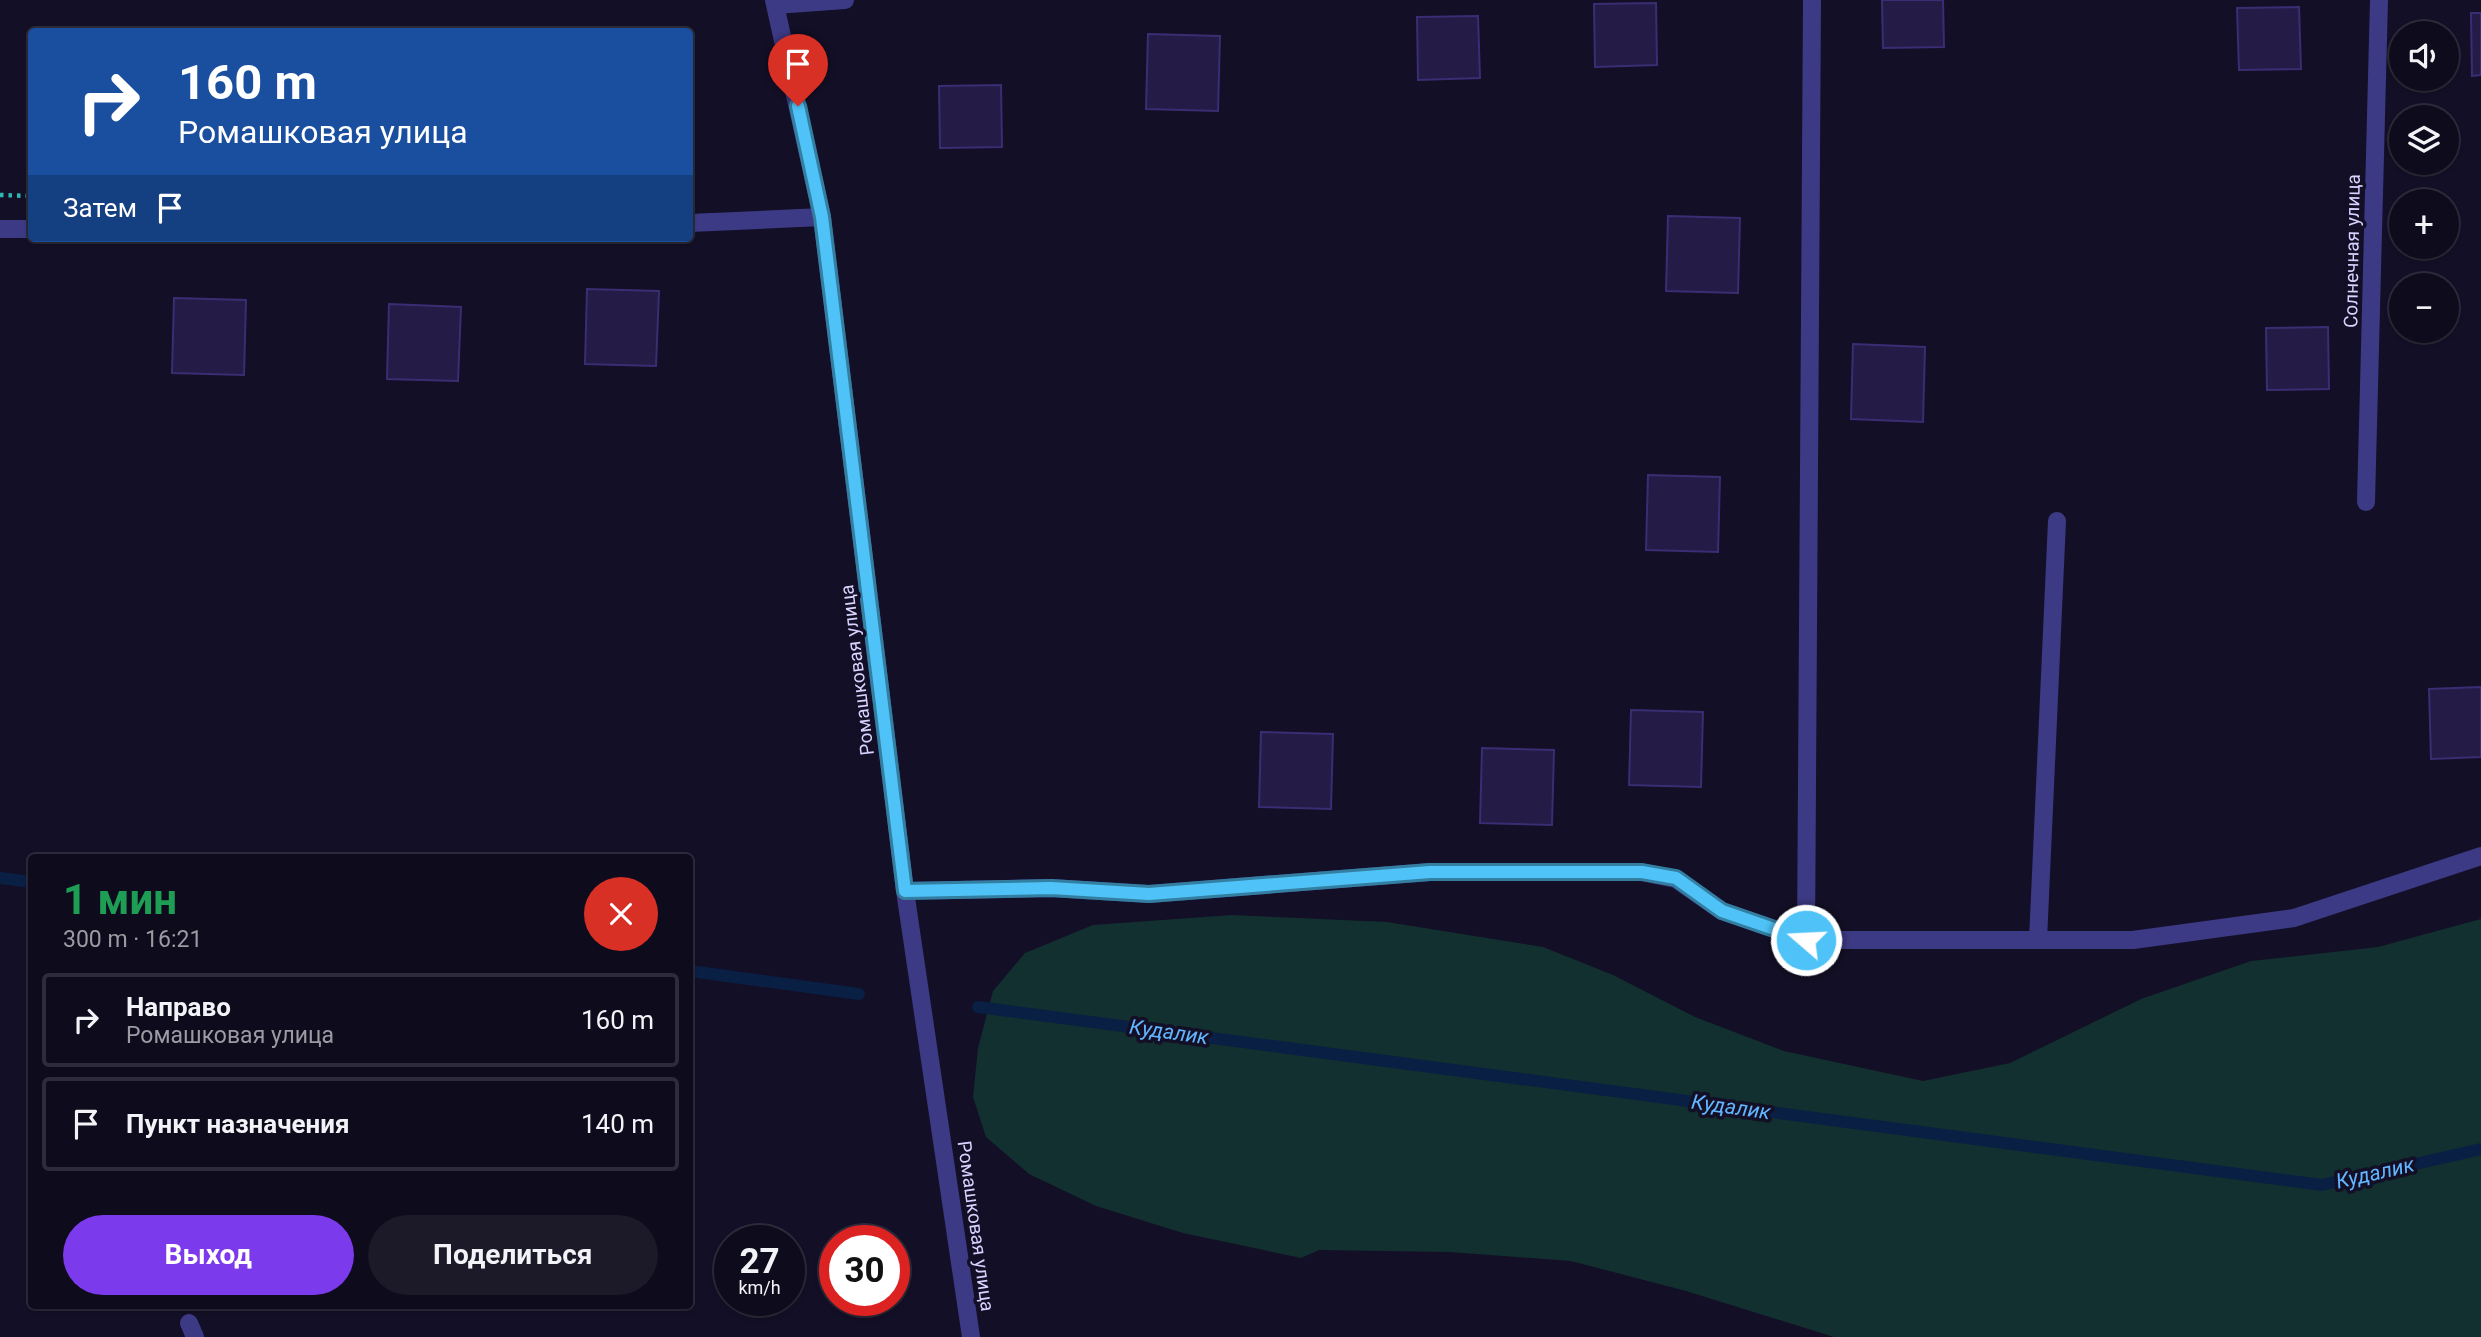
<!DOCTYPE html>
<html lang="ru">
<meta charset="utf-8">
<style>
body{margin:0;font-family:Roboto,sans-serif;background:#1c1929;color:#f1f3f6;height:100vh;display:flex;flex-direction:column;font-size:26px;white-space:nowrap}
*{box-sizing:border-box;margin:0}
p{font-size:23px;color:#9b9ba3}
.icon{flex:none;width:38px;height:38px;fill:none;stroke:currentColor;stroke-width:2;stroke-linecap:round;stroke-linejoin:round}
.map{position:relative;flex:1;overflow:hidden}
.details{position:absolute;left:28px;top:854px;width:665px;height:455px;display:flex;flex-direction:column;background:#0e0b1c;border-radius:7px;box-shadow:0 2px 5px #0004,0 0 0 2px #2e2b3b}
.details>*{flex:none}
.top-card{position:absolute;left:28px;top:28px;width:665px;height:214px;border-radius:7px;box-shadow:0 2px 5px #0004,0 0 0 2px #2e2b3b;background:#1a4fa0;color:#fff;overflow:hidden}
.controls{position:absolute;left:2389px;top:21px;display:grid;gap:14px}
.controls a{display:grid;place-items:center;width:70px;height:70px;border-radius:50%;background:#0e0b1c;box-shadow:0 2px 5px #0004,0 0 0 2px #2e2b3b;font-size:35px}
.speed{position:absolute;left:714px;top:1225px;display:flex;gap:14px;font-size:35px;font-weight:700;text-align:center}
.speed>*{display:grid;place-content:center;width:91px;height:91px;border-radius:50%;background:#0e0b1c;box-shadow:0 2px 5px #0004,0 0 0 2px #2e2b3b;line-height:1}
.speed small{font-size:18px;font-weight:400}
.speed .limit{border:10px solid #d22;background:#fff;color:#111}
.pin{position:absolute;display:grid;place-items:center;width:60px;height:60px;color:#fff;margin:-72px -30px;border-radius:50% 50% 50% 0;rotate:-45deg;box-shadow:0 0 7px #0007}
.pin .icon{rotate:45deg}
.me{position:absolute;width:77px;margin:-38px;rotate:289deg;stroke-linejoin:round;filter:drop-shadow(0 0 5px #0008)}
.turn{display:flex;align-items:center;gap:24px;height:147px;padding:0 35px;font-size:32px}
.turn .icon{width:91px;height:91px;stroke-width:2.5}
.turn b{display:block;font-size:49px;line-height:60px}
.then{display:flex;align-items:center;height:66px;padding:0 35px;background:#0003;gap:14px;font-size:26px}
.round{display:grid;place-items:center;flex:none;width:74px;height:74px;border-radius:37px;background:#1c1929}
.head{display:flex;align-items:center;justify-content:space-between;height:119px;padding:0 35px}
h1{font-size:42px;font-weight:700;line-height:52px;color:#1e9e55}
.cta{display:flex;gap:14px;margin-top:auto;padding:14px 35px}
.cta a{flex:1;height:80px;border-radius:42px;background:#7c3aed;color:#fff;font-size:28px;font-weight:700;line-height:80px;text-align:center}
.cta a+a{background:#1c1929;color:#f1f3f6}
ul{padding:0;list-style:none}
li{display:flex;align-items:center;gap:21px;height:94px;margin:0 14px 10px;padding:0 21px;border:4px solid #2e2b3b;border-radius:7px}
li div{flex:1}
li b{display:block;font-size:26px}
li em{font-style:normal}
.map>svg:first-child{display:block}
</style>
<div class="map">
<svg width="2481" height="1337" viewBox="0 0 2481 1337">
<rect width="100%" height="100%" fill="#130f26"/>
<path fill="#12302f" d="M1232 915 1387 922 1543 947 1613 975 1695 1017 1784 1051 1923 1081 2010 1063 2141 999 2251 961 2378 947 2481 919V1337H1834L1686 1291 1571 1261 1450 1252 1319 1250 1301 1258 1183 1233 1096 1206 1029 1174 986 1137 973 1097 978 1048 993 991 1025 953 1093 925Z"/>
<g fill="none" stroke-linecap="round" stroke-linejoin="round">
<path stroke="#0a1f44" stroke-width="12" d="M0 878 32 882
M690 971 859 994
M978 1007 2322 1185 2481 1149"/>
</g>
<path fill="#241b47" stroke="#3b2d73" stroke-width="2" d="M1882 0H1943L1944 47 1883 48Z
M1656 3 1657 65 1595 67 1594 4Z
M2299 7 2301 69 2239 70 2237 8Z
M2471 13H2481V75L2472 76Z
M1478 16 1480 78 1418 80 1417 17Z
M1148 34 1220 36 1218 111 1146 109Z
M1001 85 1002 147 940 148 939 86Z
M1668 216 1740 218 1738 293 1666 291Z
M587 289 659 291 656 366 585 364Z
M174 298 246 300 244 375 172 373Z
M389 304 461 307 458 381 387 379Z
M2328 327 2329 389 2267 390 2266 328Z
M1853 344 1925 347 1923 422 1851 419Z
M1648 475 1720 477 1718 552 1646 550Z
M2481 687V757L2431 759 2429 689Z
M1631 710 1703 712 1701 787 1629 785Z
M1261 732 1333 734 1331 809 1259 807Z
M1482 748 1554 750 1552 825 1480 823Z"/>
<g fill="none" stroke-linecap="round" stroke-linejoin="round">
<path stroke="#2fb8b0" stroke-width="4.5" stroke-dasharray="3.5 5" stroke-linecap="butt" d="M0 195 32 196"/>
<path stroke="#3d3a85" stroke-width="18" d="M2038 940 2057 521"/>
<path stroke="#3d3a85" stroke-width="18" d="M774 0 822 217 905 891 971 1337
M775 5 845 0
M690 223 822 217
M0 229H32
M2366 502 2379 0
M905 891 1051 888 1149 894 1430 872H1641L1676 879 1722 911 1806 940H2133L2294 918 2481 856
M1806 940 1812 0
M189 1323 195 1337"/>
</g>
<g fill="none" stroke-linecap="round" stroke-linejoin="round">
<defs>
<path id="route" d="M798 106 822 217 905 891 1051 888 1149 894 1430 872H1642L1676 878 1722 911 1806 940"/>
</defs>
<use href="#route" stroke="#337fa1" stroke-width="18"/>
<use href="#route" stroke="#4fc3f7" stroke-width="12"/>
</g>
<g text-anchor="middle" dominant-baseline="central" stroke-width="7" stroke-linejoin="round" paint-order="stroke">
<g font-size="19" fill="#d9d4ff" stroke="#130f26">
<text transform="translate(2352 251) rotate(-89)">Солнечная улица</text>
<text transform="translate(857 670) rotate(-97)">Ромашковая улица</text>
<text transform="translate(976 1226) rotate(82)">Ромашковая улица</text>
</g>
<g font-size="21" font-style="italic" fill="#62b6ff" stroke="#130f26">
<text transform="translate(1169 1032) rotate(8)">Кудалик</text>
<text transform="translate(1731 1107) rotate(8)">Кудалик</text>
<text transform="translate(2375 1173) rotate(-13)">Кудалик</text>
</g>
</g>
</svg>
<div class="controls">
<a><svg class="icon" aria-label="sound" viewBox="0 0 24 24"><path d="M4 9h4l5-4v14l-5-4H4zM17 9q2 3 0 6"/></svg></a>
<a><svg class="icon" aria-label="layers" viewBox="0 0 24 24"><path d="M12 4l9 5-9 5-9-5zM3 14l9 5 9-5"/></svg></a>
<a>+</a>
<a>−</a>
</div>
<div class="speed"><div>27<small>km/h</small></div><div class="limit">30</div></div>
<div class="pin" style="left:798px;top:106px;background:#d93025"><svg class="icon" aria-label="arrive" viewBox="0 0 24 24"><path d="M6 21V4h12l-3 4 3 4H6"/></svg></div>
<svg class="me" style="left:1806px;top:940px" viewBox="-20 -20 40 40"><circle r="17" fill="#4fc3f7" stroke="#fff" stroke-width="3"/><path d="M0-11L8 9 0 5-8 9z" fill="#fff"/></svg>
<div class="top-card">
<div class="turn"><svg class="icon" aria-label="right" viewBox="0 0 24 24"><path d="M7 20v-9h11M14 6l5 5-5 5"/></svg><div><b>160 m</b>Ромашковая улица</div></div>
<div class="then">Затем<svg class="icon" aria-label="arrive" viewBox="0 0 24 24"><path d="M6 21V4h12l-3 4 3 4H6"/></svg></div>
</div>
<section class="details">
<div class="head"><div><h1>1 мин</h1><p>300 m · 16:21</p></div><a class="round" style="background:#d93025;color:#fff"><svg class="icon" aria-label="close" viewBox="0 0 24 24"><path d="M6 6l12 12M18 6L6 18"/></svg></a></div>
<ul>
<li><svg class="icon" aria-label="right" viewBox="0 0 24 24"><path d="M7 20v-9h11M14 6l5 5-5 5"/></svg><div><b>Направо</b><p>Ромашковая улица</p></div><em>160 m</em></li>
<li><svg class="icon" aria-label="arrive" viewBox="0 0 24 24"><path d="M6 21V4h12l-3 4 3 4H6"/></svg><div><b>Пункт назначения</b></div><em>140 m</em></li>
</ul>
<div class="cta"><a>Выход</a><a>Поделиться</a></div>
</section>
</div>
